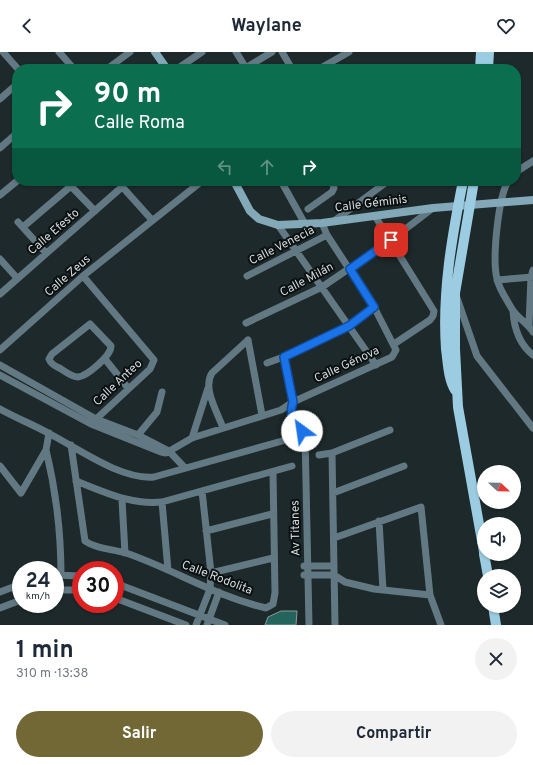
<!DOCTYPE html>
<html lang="es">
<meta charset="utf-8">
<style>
body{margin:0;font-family:Overpass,sans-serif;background:#f2f2f3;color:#1f2937;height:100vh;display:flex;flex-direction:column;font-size:15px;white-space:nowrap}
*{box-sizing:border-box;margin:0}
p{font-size:13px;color:#747a83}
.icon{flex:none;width:22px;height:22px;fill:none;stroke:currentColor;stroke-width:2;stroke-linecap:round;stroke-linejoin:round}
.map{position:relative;height:573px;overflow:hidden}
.side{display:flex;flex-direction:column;background:#fff;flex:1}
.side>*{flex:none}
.banner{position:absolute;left:12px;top:12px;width:509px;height:122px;border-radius:16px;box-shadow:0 1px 3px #0004;background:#0b6e4f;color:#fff;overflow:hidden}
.needle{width:26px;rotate:112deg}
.fabs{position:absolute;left:477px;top:413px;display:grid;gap:8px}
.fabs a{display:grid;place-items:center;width:44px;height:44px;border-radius:50%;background:#fff;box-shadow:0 1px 3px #0004;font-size:20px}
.speed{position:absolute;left:12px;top:509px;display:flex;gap:8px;font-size:20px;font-weight:700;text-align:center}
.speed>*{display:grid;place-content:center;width:52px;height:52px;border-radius:50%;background:#fff;box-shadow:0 1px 3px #0004;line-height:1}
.speed small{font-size:10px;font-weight:400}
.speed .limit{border:6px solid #d22;background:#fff;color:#111}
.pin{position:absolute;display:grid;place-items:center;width:34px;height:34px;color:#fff;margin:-17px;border-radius:8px;box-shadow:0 2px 6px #0006}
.me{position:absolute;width:44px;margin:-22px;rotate:329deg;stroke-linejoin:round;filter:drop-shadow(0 0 3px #0008)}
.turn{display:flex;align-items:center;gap:14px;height:84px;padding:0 16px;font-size:18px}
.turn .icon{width:52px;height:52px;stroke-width:2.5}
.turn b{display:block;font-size:28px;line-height:34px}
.lanes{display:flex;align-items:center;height:38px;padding:0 16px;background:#0003;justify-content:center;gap:20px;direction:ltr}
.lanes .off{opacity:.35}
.round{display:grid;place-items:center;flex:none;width:42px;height:42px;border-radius:21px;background:#f2f2f3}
.head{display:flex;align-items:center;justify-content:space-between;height:68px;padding:0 16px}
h1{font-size:24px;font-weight:700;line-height:30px}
.action{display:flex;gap:8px;margin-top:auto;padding:8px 16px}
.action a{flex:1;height:46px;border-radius:24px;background:#726836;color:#fff;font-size:16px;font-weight:700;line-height:46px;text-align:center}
.action a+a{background:#f2f2f3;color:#1f2937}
header{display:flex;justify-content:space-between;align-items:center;height:52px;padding:0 16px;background:#fff;font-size:18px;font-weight:700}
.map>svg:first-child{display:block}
</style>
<header><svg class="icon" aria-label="back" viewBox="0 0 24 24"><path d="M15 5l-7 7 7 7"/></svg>Waylane<svg class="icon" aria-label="heart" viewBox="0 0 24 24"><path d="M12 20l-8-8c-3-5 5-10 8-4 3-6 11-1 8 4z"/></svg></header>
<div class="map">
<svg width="533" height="573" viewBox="0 0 533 573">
<rect width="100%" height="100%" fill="#1d292a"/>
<path fill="#23655c" stroke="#8c9a97" d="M281 559H297L296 573H265L268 565Z"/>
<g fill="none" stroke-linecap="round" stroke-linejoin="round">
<path stroke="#627983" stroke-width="7" d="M3 0 18 17
M59 0 74 17
M236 0 246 16
M282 0 292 17
M107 17 130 0
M177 17 202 0
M244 17 272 0
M319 17 349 0
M0 47 17 32
M16 71 17 73
M0 96 17 81
M516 120 533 109
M66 129 95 159
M117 129 152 168
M281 129 305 172
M508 129C498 147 492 207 497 227 499 237 507 248 512 257 517 266 528 271 533 280
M0 143 17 129
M308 157 332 140 334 136 332 129
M375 164 434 259 433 264 430 268 394 292
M334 169 388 129
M18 170 46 201
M278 173 376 313
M23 175 71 134
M0 207 17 226
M83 224 154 308 150 317 94 369
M247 224 327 183
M497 228 533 225
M0 242 122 135
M457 246 477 304 533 376
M513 259C514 276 519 292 533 303
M246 271 322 235 391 188 433 156
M90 272 111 294C111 304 87 324 78 325 72 325 66 320 61 317 56 314 51 313 49 307L52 302Z
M529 273 531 225 533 218
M248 288 262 363
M0 298 83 224 202 129
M284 305 293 350C289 365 295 372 305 383L309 573
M105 307 128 336
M267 311C305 298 342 279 374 255
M0 313 96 367 138 383 169 399 185 416
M0 323 91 372 161 400 166 401 192 386 281 358 293 350 392 305 396 298 374 255 327 183 322 171
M0 357C16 366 34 373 50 382 79 397 121 428 154 425L300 384
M223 376C218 361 202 336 212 321L248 288
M138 383 157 360 162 340
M192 386 208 336
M71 393 85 489C96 497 113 497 126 501 173 517 217 545 266 556L273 552 275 541 273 420
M46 398C56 439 61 480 61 523
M332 401 335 573
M319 403 332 401 390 378
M0 414 21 441 46 398 49 381
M76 429C105 440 130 453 162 450L292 414
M333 441 404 414
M122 448 125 501
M162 450 168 518
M379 469 383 538
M206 479 272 462
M334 486 421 455 430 543 441 573
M304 514H334
M211 521 273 506
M55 523 81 524
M304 523H334L345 530 374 537 430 543
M115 531 225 573
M55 538H81
M0 540 21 532
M115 546 186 573
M0 556 21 548
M196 573 210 537 211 521 202 439
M207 573 219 540"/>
<path stroke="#83a8b8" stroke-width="8" d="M155 0 167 17
M234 129 250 159 259 167 278 173 322 171 433 156 533 148"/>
<path stroke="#9ccce1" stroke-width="10" d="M480 17 481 0
M488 17 489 0
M474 129 455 241V297L458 355 484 500
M455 338C448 326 448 311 446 297 442 240 452 184 463 129
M484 502 488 524
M493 554 496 573"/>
</g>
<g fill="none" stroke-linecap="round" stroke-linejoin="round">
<defs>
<path id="route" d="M302 379C293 370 289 363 293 350L284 305 349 274 374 255 350 217 391 188"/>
</defs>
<use href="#route" stroke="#114b97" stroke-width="10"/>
<use href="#route" stroke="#1a73e8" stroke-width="7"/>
</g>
<g text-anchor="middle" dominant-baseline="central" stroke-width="4" stroke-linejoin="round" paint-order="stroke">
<g font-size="12" fill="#d3dadb" stroke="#0b1011">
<text transform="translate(371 152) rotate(-7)">Calle Géminis</text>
<text transform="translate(54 180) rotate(-41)">Calle Efesto</text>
<text transform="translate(282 194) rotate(-27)">Calle Venecia</text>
<text transform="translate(68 224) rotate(-41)">Calle Zeus</text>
<text transform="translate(307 228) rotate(-28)">Calle Milán</text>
<text transform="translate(347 313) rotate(-25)">Calle Génova</text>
<text transform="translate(118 331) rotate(-43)">Calle Anteo</text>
<text transform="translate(296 476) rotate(-91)">Av Titanes</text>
<text transform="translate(217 526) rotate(21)">Calle Rodolita</text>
</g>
</g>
</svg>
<div class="fabs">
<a><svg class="needle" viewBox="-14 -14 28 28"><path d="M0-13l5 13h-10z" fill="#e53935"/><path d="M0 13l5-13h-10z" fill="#747a83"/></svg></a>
<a><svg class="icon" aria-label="sound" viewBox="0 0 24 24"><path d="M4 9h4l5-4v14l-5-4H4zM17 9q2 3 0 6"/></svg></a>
<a><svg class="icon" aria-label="layers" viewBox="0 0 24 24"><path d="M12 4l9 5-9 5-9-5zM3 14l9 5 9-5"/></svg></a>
</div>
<div class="speed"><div>24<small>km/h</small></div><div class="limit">30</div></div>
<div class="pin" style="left:391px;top:188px;background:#d93025"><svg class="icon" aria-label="arrive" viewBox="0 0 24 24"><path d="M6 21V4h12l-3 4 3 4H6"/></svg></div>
<svg class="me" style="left:302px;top:379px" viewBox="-20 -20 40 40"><circle r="19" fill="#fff"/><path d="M0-13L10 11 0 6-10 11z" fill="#1a73e8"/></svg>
<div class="banner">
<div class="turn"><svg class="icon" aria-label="right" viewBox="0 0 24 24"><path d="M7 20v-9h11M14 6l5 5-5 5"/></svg><div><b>90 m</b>Calle Roma</div></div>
<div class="lanes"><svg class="icon off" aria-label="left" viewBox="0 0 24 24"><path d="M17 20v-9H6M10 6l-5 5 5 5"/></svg><svg class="icon off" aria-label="ahead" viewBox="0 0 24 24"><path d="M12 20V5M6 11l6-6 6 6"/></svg><svg class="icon" aria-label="right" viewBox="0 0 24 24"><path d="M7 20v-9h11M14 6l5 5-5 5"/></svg></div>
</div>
</div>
<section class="side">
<div class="head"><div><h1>1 min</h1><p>310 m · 13:38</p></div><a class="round"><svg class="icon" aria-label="close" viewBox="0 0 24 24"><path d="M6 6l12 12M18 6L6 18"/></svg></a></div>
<div class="action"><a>Salir</a><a>Compartir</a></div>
</section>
